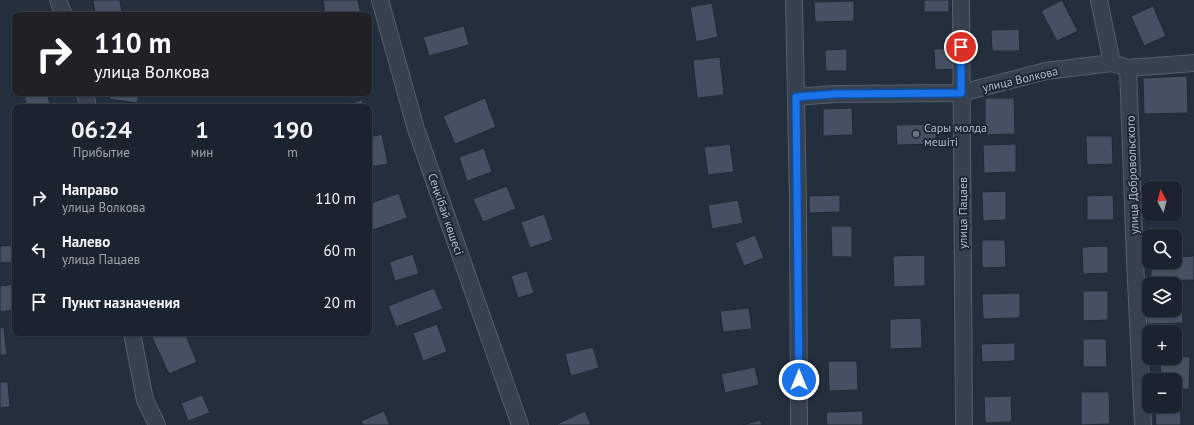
<!DOCTYPE html>
<html lang="ru">
<meta charset="utf-8">
<style>
body{margin:0;font-family:"PT Sans",sans-serif;background:#242b36;color:#f1f3f6;height:100vh;display:flex;flex-direction:column;font-size:15px;white-space:nowrap}
*{box-sizing:border-box;margin:0}
p{font-size:13px;color:#a0a4aa}
.icon{flex:none;width:22px;height:22px;fill:none;stroke:currentColor;stroke-width:2;stroke-linecap:round;stroke-linejoin:round}
.map{position:relative;flex:1;overflow:hidden}
.sheet{position:absolute;left:12px;top:104px;width:360px;height:232px;display:flex;flex-direction:column;background:#1b232e;border-radius:8px;box-shadow:0 1px 3px #0004,0 0 0 1px #39404a}
.sheet>*{flex:none}
.banner{position:absolute;left:12px;top:12px;width:360px;height:84px;border-radius:8px;box-shadow:0 1px 3px #0004,0 0 0 1px #39404a;background:#202124;color:#fff;overflow:hidden}
.needle{width:26px;rotate:353deg}
.fabs{position:absolute;left:1142px;top:181px;display:grid;gap:8px}
.fabs a{display:grid;place-items:center;width:40px;height:40px;border-radius:8px;background:#1b232e;box-shadow:0 1px 3px #0004,0 0 0 1px #39404a;font-size:20px}
.pin{position:absolute;display:grid;place-items:center;width:34px;height:34px;color:#fff;margin:-17px;border:2px solid #fff;border-radius:50%;box-shadow:0 1px 4px #0007}
.me{position:absolute;width:44px;margin:-22px;rotate:0deg;stroke-linejoin:round;filter:drop-shadow(0 0 3px #0008)}
.turn{display:flex;align-items:center;gap:14px;height:84px;padding:0 16px;font-size:18px}
.turn .icon{width:52px;height:52px;stroke-width:2.5}
.turn b{display:block;font-size:28px;line-height:34px}
.eta{display:flex;justify-content:space-evenly;align-items:center;height:68px;text-align:center}
.eta b{font-size:24px;font-weight:600;line-height:28px}
ul{padding:0;list-style:none}
li{display:flex;align-items:center;gap:12px;height:52px;padding:0 16px}
li div{flex:1}
li b{display:block;font-size:15px}
li em{font-style:normal}
.map>svg:first-child{display:block}
</style>
<div class="map">
<svg width="1194" height="425" viewBox="0 0 1194 425">
<rect width="100%" height="100%" fill="#242f3e"/>
<path fill="#455162" stroke="#1f2835" d="M93 0H120L122 15H95Z
M323 0H358L361 15H325Z
M924 0H949V12H924Z
M1062 0 1078 31 1057 41 1041 11Z
M854 1V21L815 22 814 2Z
M712 3 718 37 696 42 690 7Z
M1153 6 1166 36 1144 46 1131 16Z
M464 26 469 45 429 56 423 37Z
M1019 29 1020 51H992L991 30Z
M957 48 958 69 935 70 934 49Z
M847 49V71H826L825 50Z
M720 57 724 95 697 98 693 60Z
M1187 76 1188 113 1144 114 1143 78Z
M24 93H48L50 107H26Z
M110 93H139L137 103 109 99Z
M485 98 496 127 455 144 443 116Z
M985 98H1014L1015 134 985 135Z
M362 100 364 107H337Z
M852 108 853 135 823 136V109Z
M936 124V144L897 145 896 125Z
M382 134 388 164 369 167V137Z
M1086 136H1112L1113 164 1087 165Z
M730 144 734 172 708 175 704 147Z
M1016 144V172L984 173 983 145Z
M484 148 492 172 467 181 459 157Z
M507 186 516 209 483 222 473 199Z
M1006 191V220L983 221 982 192Z
M399 193 407 218 370 231 369 228V204Z
M1175 194H1177L1178 219 1155 220V214H1175Z
M840 195V212L809 213V196Z
M1113 195 1114 220H1087V196Z
M738 200 743 223 712 229 708 205Z
M544 214 553 240 530 248 521 222Z
M831 226H852V257H832Z
M755 235 764 258 744 266 735 243Z
M982 240H1005L1006 267 982 268Z
M15 245V262L0 263V246Z
M1108 246V273L1083 274 1082 247Z
M413 254 419 274 395 281 389 262Z
M925 255V286L894 287 893 256Z
M1194 256V280L1151 281V262H1175V257Z
M527 271 534 293 518 298 511 276Z
M15 284V310L0 312V286Z
M434 288 443 309 396 327 388 306Z
M1083 291H1108V320L1083 321Z
M1020 293V318L983 319 982 294Z
M1146 293H1149V310H1175V293H1182L1183 323 1147 324Z
M749 308 752 329 723 332 720 311Z
M921 318 922 348 890 349V319Z
M437 324 447 352 423 361 413 333Z
M4 327 7 355H0V328Z
M150 333H185L197 362 169 374Z
M1083 339H1106L1107 367H1083Z
M1015 343V361L982 362 981 344Z
M593 347 599 368 571 376 565 354Z
M1175 356 1190 357 1189 389H1175V380H1160L1161 358H1175Z
M828 361H857L858 390 829 391Z
M755 367 759 385 725 393 721 374Z
M0 382H8L10 407 0 408Z
M1081 392H1109L1110 424 1081 425Z
M202 395 210 413 188 421 181 403Z
M1011 396 1012 422 985 423 984 397Z
M1180 398 1181 425H1156L1155 406H1175V399Z
M384 411 390 425H363L361 421Z
M585 411 591 425H558L557 424Z
M863 411V425H827L826 412Z
M760 420 762 425H743Z"/>
<g fill="none" stroke-linecap="round" stroke-linejoin="round">
<defs>
<path id="minor" d="M58 0 64 15
M380 0 416 129 520 425
M794 0 798 200 799 425
M961 0 964 425
M1099 0 1112 63
M1128 68 1135 260 1143 425
M85 93 88 107
M796 97 835 94 961 93 1046 71 1112 63 1128 68 1194 63
M132 333 145 400 157 425"/>
</defs>
<use href="#minor" stroke="#565f6c" stroke-width="18"/>
<use href="#minor" stroke="#38414e" stroke-width="16"/>
</g>
<g fill="none" stroke-linecap="round" stroke-linejoin="round">
<defs>
<path id="route" d="M799 380 796 97 835 94 961 93V47"/>
</defs>
<use href="#route" stroke="#114b97" stroke-width="10"/>
<use href="#route" stroke="#1a73e8" stroke-width="7"/>
</g>
<circle fill="#6b7280" stroke="#1d2633" stroke-width="1.5" cx="916" cy="134" r="4"/>
<g text-anchor="middle" dominant-baseline="central" stroke-width="4" stroke-linejoin="round" paint-order="stroke">
<g font-size="12" fill="#b4bcc9" stroke="#1d2633">
<text transform="translate(1020 79) rotate(-13)">улица Волкова</text>
<text transform="translate(1132 175) rotate(-92)">улица Добровольского</text>
<text transform="translate(962 213) rotate(-90)">улица Пацаев</text>
<text transform="translate(446 214) rotate(71)">Сеңкібай көшесі</text>
</g>
<g font-size="12" fill="#b4bcc9" stroke="#1d2633" text-anchor="start">
<text x="924" y="127">Сары молда<tspan x="924" dy="14">мешіті</tspan></text>
</g>
</g>
</svg>
<div class="fabs">
<a><svg class="needle" viewBox="-14 -14 28 28"><path d="M0-13l5 13h-10z" fill="#e53935"/><path d="M0 13l5-13h-10z" fill="#a0a4aa"/></svg></a>
<a><svg class="icon" aria-label="search" viewBox="0 0 24 24"><circle cx="10" cy="10" r="6"/><path d="M15 15l6 6"/></svg></a>
<a><svg class="icon" aria-label="layers" viewBox="0 0 24 24"><path d="M12 4l9 5-9 5-9-5zM3 14l9 5 9-5"/></svg></a>
<a>+</a>
<a>−</a>
</div>
<div class="pin" style="left:961px;top:47px;background:#d93025"><svg class="icon" aria-label="arrive" viewBox="0 0 24 24"><path d="M6 21V4h12l-3 4 3 4H6"/></svg></div>
<svg class="me" style="left:799px;top:380px" viewBox="-20 -20 40 40"><circle r="17" fill="#1a73e8" stroke="#fff" stroke-width="3"/><path d="M0-11L8 9 0 5-8 9z" fill="#fff"/></svg>
<div class="banner">
<div class="turn"><svg class="icon" aria-label="right" viewBox="0 0 24 24"><path d="M7 20v-9h11M14 6l5 5-5 5"/></svg><div><b>110 m</b>улица Волкова</div></div>
</div>
<section class="sheet">
<div class="eta">
<div><b>06:24</b><p>Прибытие</p></div>
<div><b>1</b><p>мин</p></div>
<div><b>190</b><p>m</p></div>
</div>
<ul>
<li><svg class="icon" aria-label="right" viewBox="0 0 24 24"><path d="M7 20v-9h11M14 6l5 5-5 5"/></svg><div><b>Направо</b><p>улица Волкова</p></div><em>110 m</em></li>
<li><svg class="icon" aria-label="left" viewBox="0 0 24 24"><path d="M17 20v-9H6M10 6l-5 5 5 5"/></svg><div><b>Налево</b><p>улица Пацаев</p></div><em>60 m</em></li>
<li><svg class="icon" aria-label="arrive" viewBox="0 0 24 24"><path d="M6 21V4h12l-3 4 3 4H6"/></svg><div><b>Пункт назначения</b></div><em>20 m</em></li>
</ul>
</section>
</div>
